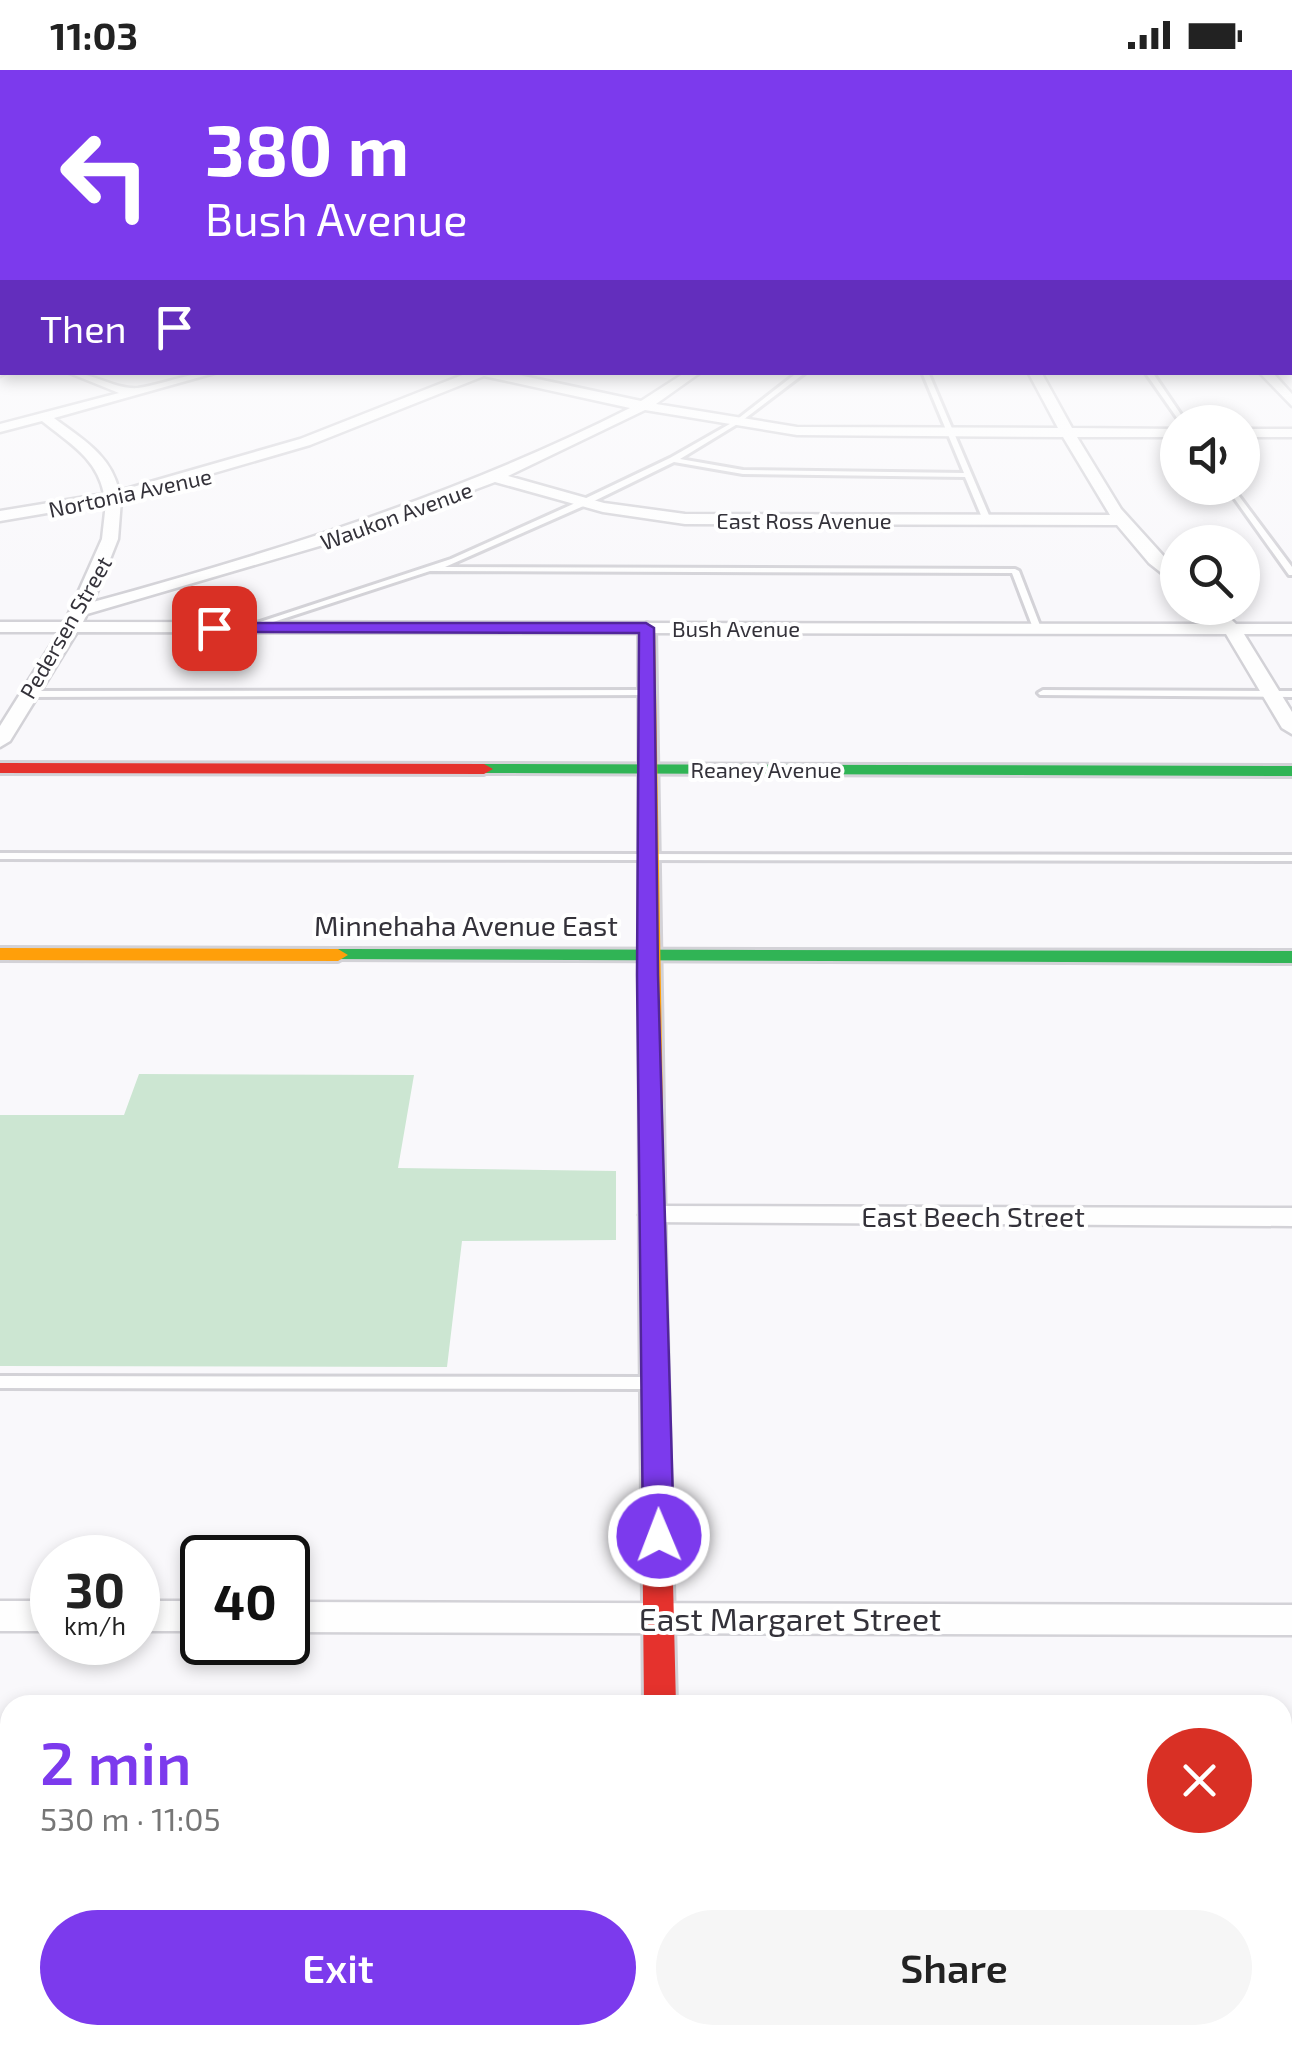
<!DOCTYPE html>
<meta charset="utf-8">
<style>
body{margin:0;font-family:"Exo 2",sans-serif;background:#f6f6f6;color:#222;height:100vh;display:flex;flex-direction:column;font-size:38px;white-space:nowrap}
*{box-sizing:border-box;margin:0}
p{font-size:32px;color:#767676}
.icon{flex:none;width:55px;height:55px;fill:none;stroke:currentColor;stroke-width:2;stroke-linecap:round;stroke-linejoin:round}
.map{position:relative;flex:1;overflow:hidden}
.drawer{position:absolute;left:0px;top:1625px;width:1292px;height:350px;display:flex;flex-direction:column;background:#fff;border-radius:30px 30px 0 0;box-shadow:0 5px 15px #0003}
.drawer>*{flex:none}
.guide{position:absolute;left:0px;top:0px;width:1292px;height:305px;box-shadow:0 5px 15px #0003;background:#7c3aed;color:#fff;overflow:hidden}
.fabs{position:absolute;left:1160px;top:335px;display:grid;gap:20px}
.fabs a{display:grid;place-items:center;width:100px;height:100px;border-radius:50%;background:#fff;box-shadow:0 5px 15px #0003;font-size:50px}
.speed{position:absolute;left:30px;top:1465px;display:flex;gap:20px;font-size:50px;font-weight:700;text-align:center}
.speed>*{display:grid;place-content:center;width:130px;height:130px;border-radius:50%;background:#fff;box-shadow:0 5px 15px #0003;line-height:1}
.speed small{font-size:25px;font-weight:400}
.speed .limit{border:5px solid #111;border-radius:15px;background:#fff;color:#111}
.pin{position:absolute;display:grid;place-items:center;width:85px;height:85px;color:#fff;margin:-42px;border-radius:20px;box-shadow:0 5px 15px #0006}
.me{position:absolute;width:110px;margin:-55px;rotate:359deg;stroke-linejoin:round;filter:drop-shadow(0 0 8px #0008)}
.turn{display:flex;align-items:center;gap:35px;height:210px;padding:0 40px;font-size:45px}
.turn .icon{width:130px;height:130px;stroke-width:2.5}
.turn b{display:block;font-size:70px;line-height:85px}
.then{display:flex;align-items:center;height:95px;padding:0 40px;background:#0003;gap:20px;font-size:38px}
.round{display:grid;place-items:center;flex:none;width:105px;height:105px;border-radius:52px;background:#f6f6f6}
.head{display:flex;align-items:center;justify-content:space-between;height:170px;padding:0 40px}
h1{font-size:60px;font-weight:600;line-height:75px;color:#7c3aed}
.action{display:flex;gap:20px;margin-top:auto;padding:20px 40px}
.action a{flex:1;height:115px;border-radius:60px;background:#7c3aed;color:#fff;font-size:40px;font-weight:600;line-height:115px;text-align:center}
.action a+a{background:#f6f6f6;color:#222}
.status{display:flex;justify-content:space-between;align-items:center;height:70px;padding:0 50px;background:#fff;direction:ltr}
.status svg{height:28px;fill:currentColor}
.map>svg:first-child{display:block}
</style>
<div class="status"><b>11:03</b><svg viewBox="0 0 49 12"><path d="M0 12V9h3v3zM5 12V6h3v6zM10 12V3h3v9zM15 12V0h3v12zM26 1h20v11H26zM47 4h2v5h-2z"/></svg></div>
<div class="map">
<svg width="1292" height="1975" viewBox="0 0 1292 1975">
<rect width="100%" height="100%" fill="#f9f8fb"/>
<path fill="#cce6d2" d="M139 1004 414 1005 398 1098 616 1101V1170L462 1171 447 1297 0 1296V1045H124Z
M0 1878H10V1965H611V1975H0Z"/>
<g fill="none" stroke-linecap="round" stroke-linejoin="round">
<defs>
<path id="lane" d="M798 302H806L739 353 680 389 743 400 964 403 922 302H928L991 450 990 452 983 450 965 407 743 404 674 392 588 434 445 497 1015 499 1019 501 1041 558 1040 560 1033 558 1012 503 430 501 252 559 245 557 451 489 582 430 670 388 735 351Z
M1145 302H1152L1186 352H1180Z
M1227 418H1233L1292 497V505H1289Z
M647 620 652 623 650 625 27 627 22 624 27 621Z
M1043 620 1292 621V627L1040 625 1038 623Z
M0 783 1292 785V791L0 789Z
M0 1306 647 1307 652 1309 655 1313 652 1317 647 1319 0 1318Z"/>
<path id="street" d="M0 275 2 276V284L0 283Z
M2 297V302H7L0 306Z
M67 302C91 302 116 320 138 318 166 314 189 302 218 302L54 348C82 369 111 385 119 421L300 369 470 302H505L641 331 686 302H701L656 334 797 357 1058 358 1028 302H1041L1072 358 1178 359V367H1077L1121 439 1178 502V516L1149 493 1117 455 685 454 603 442 495 412 340 470 87 544 83 552 1217 554 1202 538H1219L1236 554H1292V564H1244L1292 642V664L1282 658 1226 564 77 562 10 671 0 677V656L59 562H0V552H65L102 469 106 433 0 451V441L104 424C97 388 69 373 42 351L0 362V354L119 323ZM484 306 630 338C458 425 278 481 93 532L118 469 121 430 310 375ZM645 340 797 365 1063 367 1110 445 685 444 604 433 508 406Z
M1259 302H1272L1292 324V336Z
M1242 359H1292V367H1242Z
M653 1136 1292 1138V1156L643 1152 639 1145 643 1138Z
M0 1531H52V1561H0Z
M138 1531H202V1561H138Z
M288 1532 1292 1535V1565L288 1562Z
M644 1965H686L687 1975H645Z"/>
<path id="fast" d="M484 694 1292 696V706L478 703 475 699Z
M338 879 1292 881V893L331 889 328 885 331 881Z"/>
<path id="slow" d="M647 553 655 558 666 1225 662 1232H644L640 1225 639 558Z
M0 878 338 879 348 885 338 891 0 890Z"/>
<path id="jam" d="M0 693 484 694 493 699 484 704 0 703Z
M653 1216 662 1218 666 1225 676 1635H644L640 1225 644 1218Z"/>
</defs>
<use href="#lane" stroke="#d3d2d7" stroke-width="6"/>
<use href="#street" stroke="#d3d2d7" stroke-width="5"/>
<use href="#fast" stroke="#d3d2d7" stroke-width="6"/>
<use href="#slow" stroke="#d3d2d7" stroke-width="6"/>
<use href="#jam" stroke="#d3d2d7" stroke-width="6"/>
<use href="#lane" fill="#fefefe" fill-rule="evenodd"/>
<use href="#street" fill="#fefefe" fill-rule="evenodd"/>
<use href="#fast" fill="#30b455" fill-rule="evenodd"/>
<use href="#slow" fill="#ff9f0a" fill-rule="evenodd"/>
<use href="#jam" fill="#e5322d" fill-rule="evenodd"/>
</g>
<linearGradient id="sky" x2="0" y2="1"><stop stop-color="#96c9f0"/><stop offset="0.47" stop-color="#fcfcfd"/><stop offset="1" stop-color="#fcfcfd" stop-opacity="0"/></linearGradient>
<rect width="1292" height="523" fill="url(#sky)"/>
<path fill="#7c3aed" stroke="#51269a" stroke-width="2.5" d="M646 553 654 558 658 905 674 1466 670 1474 659 1478 648 1474 643 1466 637 905 639 563 214 562 206 558 214 553Z"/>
<g text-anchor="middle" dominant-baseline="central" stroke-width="8" stroke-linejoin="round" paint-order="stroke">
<g font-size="22" fill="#34323a" stroke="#fff">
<text transform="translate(130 422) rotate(-12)">Nortonia Avenue</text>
<text transform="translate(396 445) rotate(-20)">Waukon Avenue</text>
<text x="804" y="450">East Ross Avenue</text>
<text transform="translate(65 557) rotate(-60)">Pedersen Street</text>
<text x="736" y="558">Bush Avenue</text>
<text x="766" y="699">Reaney Avenue</text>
</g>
<g font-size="28" fill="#34323a" stroke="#fff">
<text x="466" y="855">Minnehaha Avenue East</text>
<text x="973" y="1146">East Beech Street</text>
</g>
<g font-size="32" fill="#34323a" stroke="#fff">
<text x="790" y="1548">East Margaret Street</text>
</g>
</g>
</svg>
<div class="fabs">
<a><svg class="icon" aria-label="sound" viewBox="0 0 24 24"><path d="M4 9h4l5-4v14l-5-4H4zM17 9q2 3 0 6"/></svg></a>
<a><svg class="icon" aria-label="search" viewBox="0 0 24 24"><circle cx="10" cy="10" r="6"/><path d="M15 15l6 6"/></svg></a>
</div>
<div class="speed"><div>30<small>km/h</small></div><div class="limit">40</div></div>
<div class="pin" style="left:214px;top:558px;background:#d93025"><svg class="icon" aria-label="arrive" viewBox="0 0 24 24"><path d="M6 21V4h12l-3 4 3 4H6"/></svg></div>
<svg class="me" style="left:659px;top:1466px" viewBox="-20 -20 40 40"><circle r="17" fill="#7c3aed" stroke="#fff" stroke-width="3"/><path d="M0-11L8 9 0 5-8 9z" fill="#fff"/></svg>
<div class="guide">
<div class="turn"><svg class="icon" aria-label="left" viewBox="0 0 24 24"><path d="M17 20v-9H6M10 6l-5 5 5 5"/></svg><div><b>380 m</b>Bush Avenue</div></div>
<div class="then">Then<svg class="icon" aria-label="arrive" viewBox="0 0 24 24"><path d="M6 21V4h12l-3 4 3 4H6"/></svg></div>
</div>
<section class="drawer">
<div class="head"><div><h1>2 min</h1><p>530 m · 11:05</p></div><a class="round" style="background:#d93025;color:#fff"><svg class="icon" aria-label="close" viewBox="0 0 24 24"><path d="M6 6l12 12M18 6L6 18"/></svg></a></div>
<div class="action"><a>Exit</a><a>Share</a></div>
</section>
</div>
